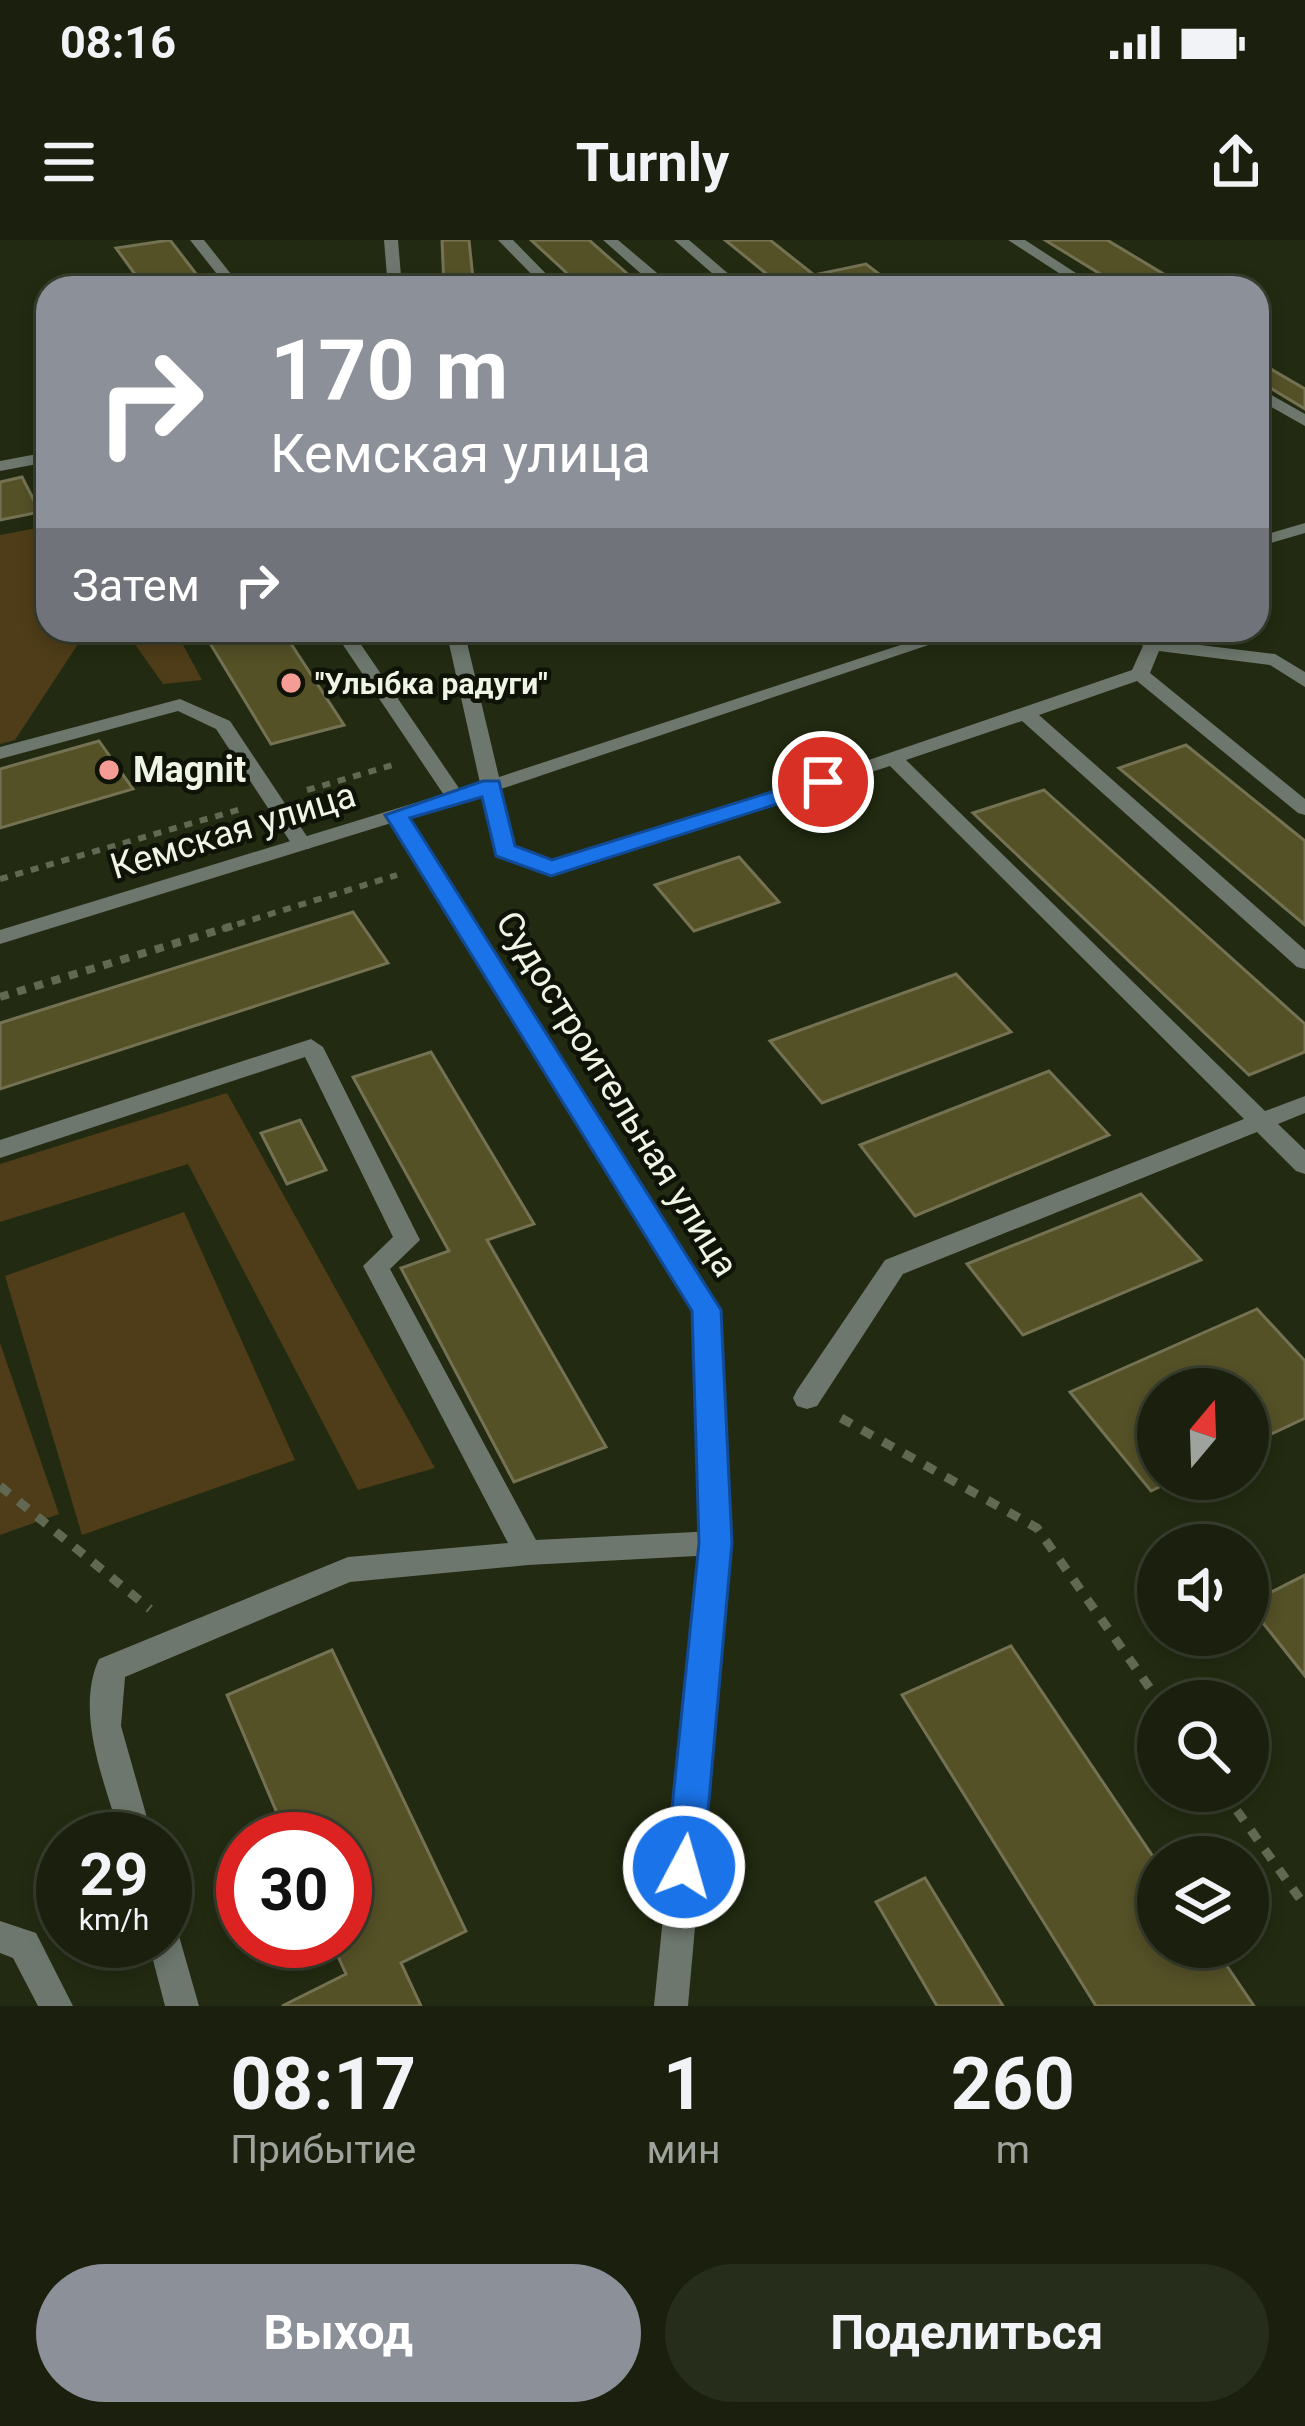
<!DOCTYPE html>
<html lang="ru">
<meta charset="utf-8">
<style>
body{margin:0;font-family:Roboto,sans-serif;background:#272d1b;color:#f1f3f6;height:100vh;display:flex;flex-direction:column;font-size:45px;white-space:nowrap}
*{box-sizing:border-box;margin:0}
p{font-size:39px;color:#9fa39d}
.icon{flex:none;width:66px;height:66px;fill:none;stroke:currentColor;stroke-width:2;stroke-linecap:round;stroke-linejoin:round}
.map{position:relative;height:1766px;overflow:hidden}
.details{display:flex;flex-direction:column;background:#1a200d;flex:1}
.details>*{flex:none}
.guide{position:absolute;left:36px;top:36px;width:1233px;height:366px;border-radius:36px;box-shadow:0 6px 18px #0003,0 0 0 3px #383e2e;background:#8c9099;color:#fff;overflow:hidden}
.needle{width:78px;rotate:19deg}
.tools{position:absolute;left:1137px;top:1128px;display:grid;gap:24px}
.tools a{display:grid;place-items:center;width:132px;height:132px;border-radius:50%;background:#1a200d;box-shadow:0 6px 18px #0003,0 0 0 3px #383e2e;font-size:60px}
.speed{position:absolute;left:36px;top:1572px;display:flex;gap:24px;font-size:60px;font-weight:700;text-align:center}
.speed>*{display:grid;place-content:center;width:156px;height:156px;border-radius:50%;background:#1a200d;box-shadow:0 6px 18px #0003,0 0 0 3px #383e2e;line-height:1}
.speed small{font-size:30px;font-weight:400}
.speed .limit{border:18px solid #d22;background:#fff;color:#111}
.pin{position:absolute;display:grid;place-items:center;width:102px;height:102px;color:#fff;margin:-51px;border:6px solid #fff;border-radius:50%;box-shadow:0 3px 12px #0007}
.me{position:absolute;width:132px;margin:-66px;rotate:6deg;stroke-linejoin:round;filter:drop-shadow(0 0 9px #0008)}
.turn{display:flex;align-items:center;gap:42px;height:252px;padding:0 36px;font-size:54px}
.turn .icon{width:156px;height:156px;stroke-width:2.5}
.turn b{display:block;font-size:84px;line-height:102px}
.then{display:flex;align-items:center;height:114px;padding:0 36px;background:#0003;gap:24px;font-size:45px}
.eta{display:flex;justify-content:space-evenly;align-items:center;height:204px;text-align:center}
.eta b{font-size:72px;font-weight:700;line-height:84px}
.button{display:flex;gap:24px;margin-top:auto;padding:24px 36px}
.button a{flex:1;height:138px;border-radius:72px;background:#8c9099;color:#fff;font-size:48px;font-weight:700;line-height:138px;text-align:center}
.button a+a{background:#272d1b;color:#f1f3f6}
.status{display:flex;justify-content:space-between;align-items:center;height:84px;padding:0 60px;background:#1a200d;direction:ltr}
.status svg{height:33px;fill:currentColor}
header{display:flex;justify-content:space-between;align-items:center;height:156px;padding:0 36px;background:#1a200d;font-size:54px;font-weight:700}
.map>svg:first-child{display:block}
</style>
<div class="status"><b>08:16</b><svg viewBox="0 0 49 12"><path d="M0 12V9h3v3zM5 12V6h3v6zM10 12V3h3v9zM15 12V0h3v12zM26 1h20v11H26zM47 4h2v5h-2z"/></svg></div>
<header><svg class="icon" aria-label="menu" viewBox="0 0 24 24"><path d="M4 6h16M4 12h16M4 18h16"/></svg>Turnly<svg class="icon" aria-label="share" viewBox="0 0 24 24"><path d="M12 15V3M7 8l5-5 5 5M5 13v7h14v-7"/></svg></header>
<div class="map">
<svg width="1305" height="1766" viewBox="0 0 1305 1766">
<rect width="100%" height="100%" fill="#222b11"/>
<path fill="#4e3d18" d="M48 286V390H124L80 401 15 500 0 504V295Z
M125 390H175L202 440 163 444Z
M227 853 435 1228 358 1250 188 924 0 982V924Z
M184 972 295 1220 82 1295 5 1036Z
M0 1103 59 1274 0 1295Z"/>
<path fill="#545127" stroke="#747253" stroke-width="3" d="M170 0 207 48H145L116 8Z
M442 0H469L474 48H444Z
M531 0H589L632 38 583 48Z
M725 0H770L814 35 866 24 883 37 831 48H784Z
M1045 0H1107L1187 48H1123Z
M1257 121 1305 149V169L1257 140Z
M22 237 40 272 0 280V242Z
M202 390H282L344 485 271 504Z
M99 501 133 549 0 588V529Z
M1186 505 1305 601V685L1119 528Z
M1044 550 1305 784V812L1249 835 973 573Z
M739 617 779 662 694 691 655 645Z
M353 672 388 723 0 849V783Z
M956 734 1011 792 822 863 770 801Z
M431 812 534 984 487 1000 606 1207 514 1242 401 1028 449 1011 353 837Z
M1049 831 1109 895 915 976 860 905Z
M300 880 326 930 287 944 261 893Z
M1141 954 1201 1020 1023 1095 967 1024Z
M1257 1069 1305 1121V1178L1248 1205V1149H1158V1239H1176L1151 1251 1070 1152Z
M1305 1335V1436L1248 1364Z
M1011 1406 1158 1624V1707H1214L1254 1766H1096L902 1455Z
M332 1410 466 1691 401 1723 421 1766H282L346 1734 331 1701H345V1599H288L227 1455Z
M925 1638 1003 1766H937L876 1662Z"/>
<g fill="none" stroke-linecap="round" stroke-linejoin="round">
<path stroke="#616952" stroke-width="6" stroke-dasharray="8 8" stroke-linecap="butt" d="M307 550 396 524
M0 639 241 569
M222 689 397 635"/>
<path stroke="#616952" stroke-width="8" stroke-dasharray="9 9" stroke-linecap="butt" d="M0 757 232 686"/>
<path stroke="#616952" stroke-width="9" stroke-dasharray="12 12" stroke-linecap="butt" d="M841 1178 1037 1288 1159 1461
M0 1246 150 1369
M1223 1551 1305 1666"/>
<path fill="#6d776d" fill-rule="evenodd" d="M190 0H204L242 48H228Z
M498 0H513L560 48H545Z
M603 0H618L663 38V44L617 48 647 39Z
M1008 0H1025L1099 48H1082Z
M1257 147 1305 174V186L1257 159Z
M48 212V222L0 231V221Z
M1305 283V293L1257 307V297Z
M333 390H351L465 557 462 561H448Z
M1129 390H1148L1159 400 1275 414 1305 432V447L1270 425 1159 411 1150 433 1305 559V575L1298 573 1137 441 1039 475 1305 710V729L1297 727 1022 481 906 520 1265 871 1305 856V873L1278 884 1305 910V934L1296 931 1257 892 903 1034 817 1166 807 1169 797 1166 793 1158 797 1150 885 1020 1244 879 890 526 551 635 497 616 481 546 491 540 501 546 514 607 551 621 816 538 1132 430 1143 406Z
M180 459 230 481 312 604 309 609H295L216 489 178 471 0 519V507Z
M311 799 323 807 420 1000 390 1029 536 1300 715 1291 725 1294 729 1303 725 1312 715 1315 528 1325 350 1342 125 1437 121 1486 153 1599H121C106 1545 74 1474 99 1419L348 1317 508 1303 363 1026 393 997 305 817 0 918V900Z
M0 1681 36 1693 73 1766H38L13 1718 0 1713Z
M165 1685 177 1689 199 1766H165L148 1701H165Z"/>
<path fill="#6d776d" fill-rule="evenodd" d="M396 569 406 575 719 1070 729 1303 688 1766H654L701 1303 693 1071 386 575Z"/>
<path fill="#6d776d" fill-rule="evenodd" d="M384 0H398L402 48H388Z
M674 0H689L745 48H729Z
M446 390H464L499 537 946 390H973L498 550 0 704V690L480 543Z"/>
</g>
<path fill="#1a73e8" stroke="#114b97" stroke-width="3" d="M823 536 831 538V547L551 636 496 616 482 557 410 578 721 1070 732 1303 703 1627 697 1639 684 1645 671 1639 666 1627 699 1303 692 1071 385 575 483 541H499L515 606 552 620Z"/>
<g fill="#f59c95" stroke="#0e1207" stroke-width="4.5">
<circle cx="291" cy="443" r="12"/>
<circle cx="109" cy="530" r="12"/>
</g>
<g text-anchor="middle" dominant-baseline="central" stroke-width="9" stroke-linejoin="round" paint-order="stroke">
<g font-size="30" font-weight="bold" fill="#eff5e5" stroke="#0e1207" text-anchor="start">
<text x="315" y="443">"Улыбка радуги"</text>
</g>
<g font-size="36" font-weight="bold" fill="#eff5e5" stroke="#0e1207" text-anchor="start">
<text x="133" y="530">Magnit</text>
</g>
<g font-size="36" fill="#eff5e5" stroke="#0e1207">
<text transform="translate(233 591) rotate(-17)">Кемская улица</text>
<text transform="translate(617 854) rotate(58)">Судостроительная улица</text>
</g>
</g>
</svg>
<div class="tools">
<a><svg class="needle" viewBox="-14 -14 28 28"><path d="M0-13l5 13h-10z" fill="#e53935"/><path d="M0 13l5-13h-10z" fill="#9fa39d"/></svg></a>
<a><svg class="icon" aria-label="sound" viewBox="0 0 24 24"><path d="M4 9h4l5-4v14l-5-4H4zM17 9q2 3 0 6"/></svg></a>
<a><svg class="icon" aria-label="search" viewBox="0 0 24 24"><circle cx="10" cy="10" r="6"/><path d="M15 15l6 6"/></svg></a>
<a><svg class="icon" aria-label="layers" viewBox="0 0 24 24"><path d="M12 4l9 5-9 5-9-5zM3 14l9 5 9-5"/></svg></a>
</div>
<div class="speed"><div>29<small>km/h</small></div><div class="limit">30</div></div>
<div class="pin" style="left:823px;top:542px;background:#d93025"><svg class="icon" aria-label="arrive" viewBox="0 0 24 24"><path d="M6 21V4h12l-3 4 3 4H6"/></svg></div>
<svg class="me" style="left:684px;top:1627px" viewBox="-20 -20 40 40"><circle r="17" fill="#1a73e8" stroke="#fff" stroke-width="3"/><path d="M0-11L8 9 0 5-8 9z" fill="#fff"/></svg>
<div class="guide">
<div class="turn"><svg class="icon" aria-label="right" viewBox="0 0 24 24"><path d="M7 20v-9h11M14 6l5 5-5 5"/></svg><div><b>170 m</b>Кемская улица</div></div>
<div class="then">Затем<svg class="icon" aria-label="right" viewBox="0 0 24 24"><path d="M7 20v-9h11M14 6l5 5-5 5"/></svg></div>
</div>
</div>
<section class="details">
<div class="eta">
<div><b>08:17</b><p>Прибытие</p></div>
<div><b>1</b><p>мин</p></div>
<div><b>260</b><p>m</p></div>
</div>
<div class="button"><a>Выход</a><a>Поделиться</a></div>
</section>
